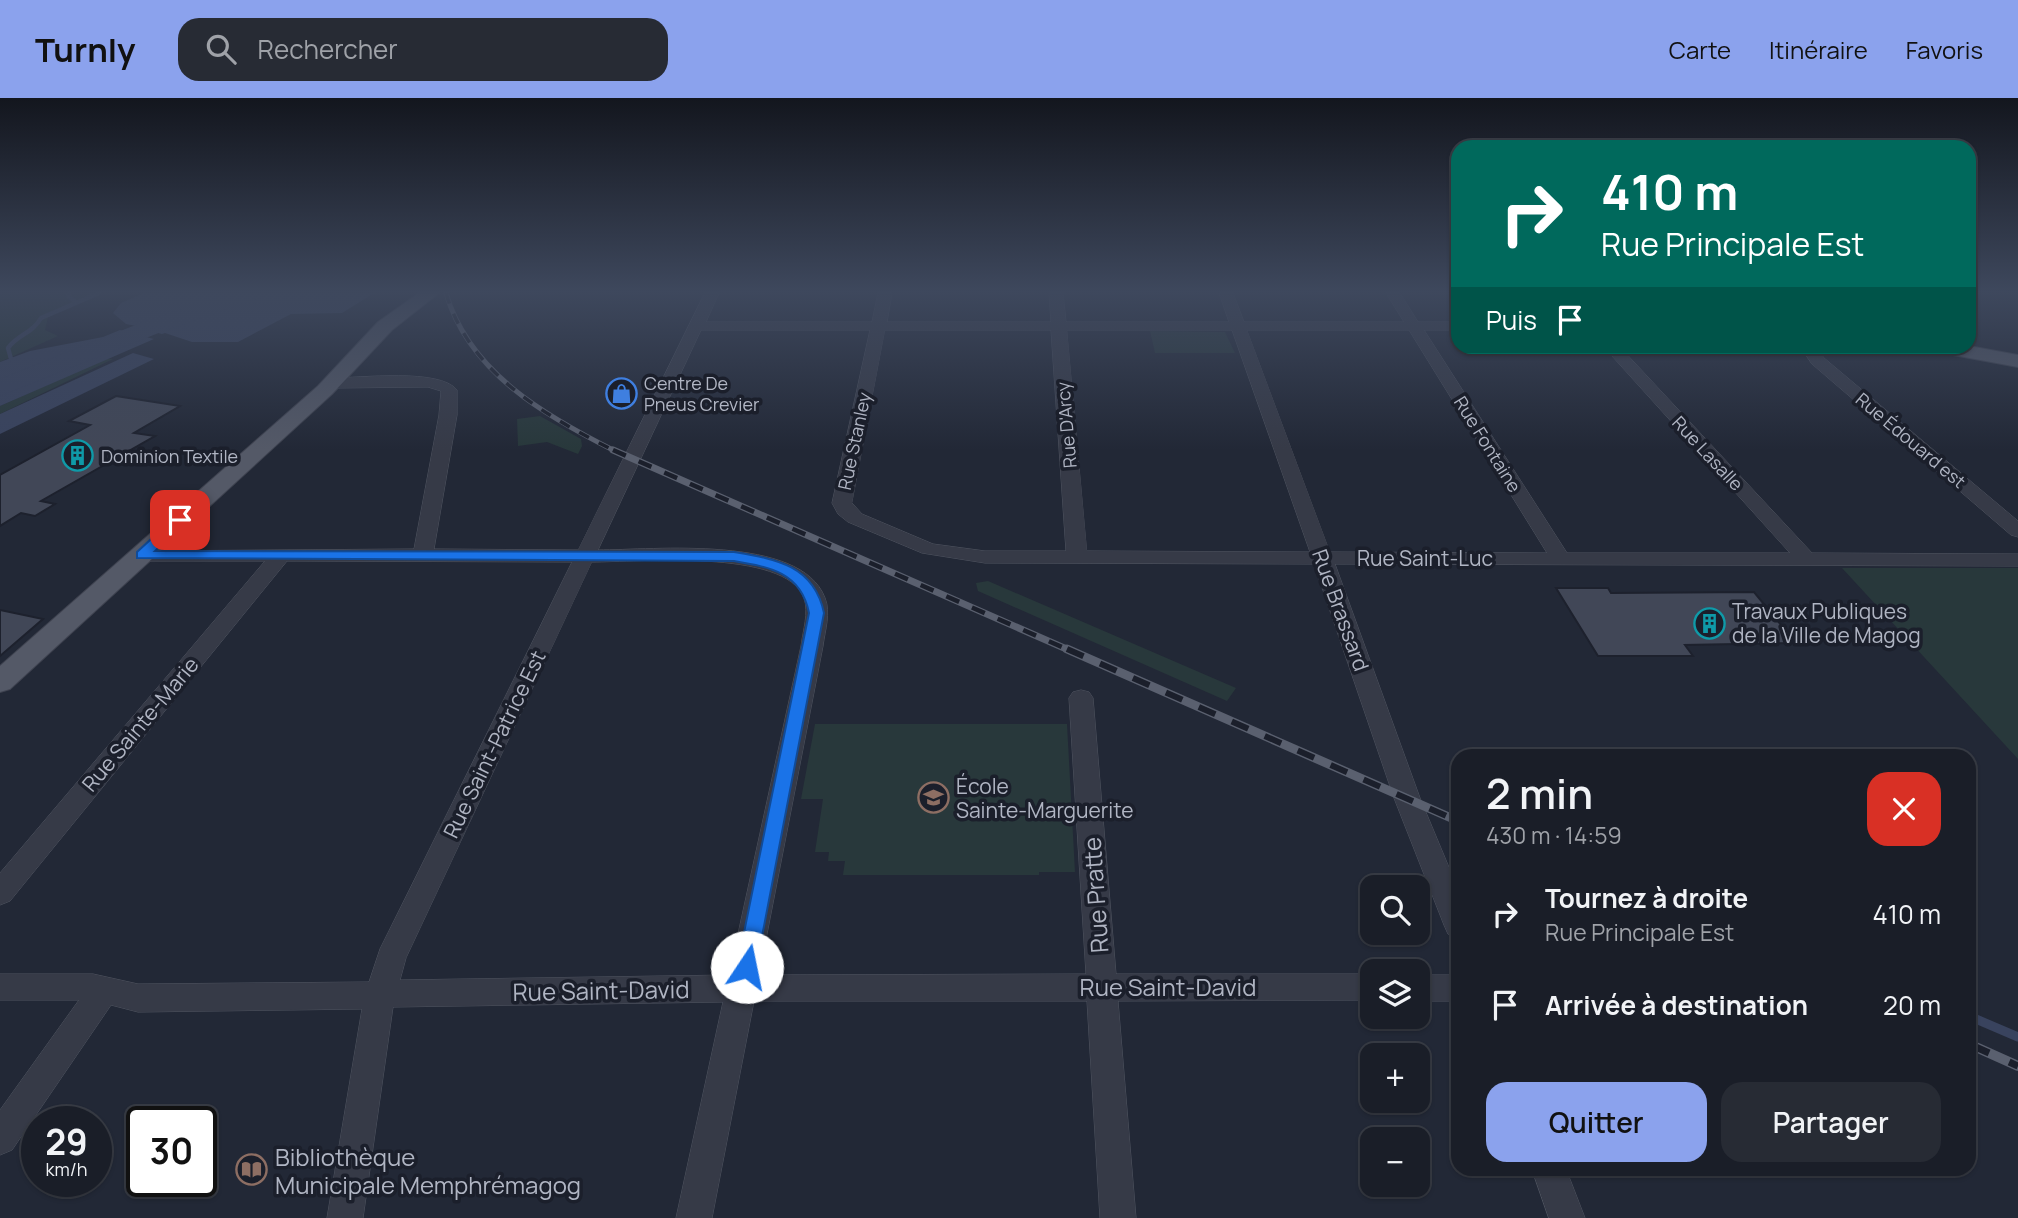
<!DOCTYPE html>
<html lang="fr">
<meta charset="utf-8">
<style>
body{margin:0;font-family:Manrope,sans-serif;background:#272b34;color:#f1f3f6;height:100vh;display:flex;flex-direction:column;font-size:26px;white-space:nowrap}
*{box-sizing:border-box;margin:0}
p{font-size:23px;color:#9fa2a8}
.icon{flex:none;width:38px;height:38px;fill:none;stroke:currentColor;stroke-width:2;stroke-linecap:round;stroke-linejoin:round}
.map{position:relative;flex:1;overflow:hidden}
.side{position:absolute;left:1451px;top:651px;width:525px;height:427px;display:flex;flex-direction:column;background:#1a1e28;border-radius:21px;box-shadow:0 2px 5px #0004,0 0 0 2px #383c45}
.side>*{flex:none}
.top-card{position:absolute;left:1451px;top:42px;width:525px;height:214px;border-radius:21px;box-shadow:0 2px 5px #0004,0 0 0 2px #383c45;background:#00695c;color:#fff;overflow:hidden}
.fabs{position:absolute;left:1360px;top:777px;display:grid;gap:14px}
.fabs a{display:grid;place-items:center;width:70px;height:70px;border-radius:14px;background:#1a1e28;box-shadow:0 2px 5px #0004,0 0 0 2px #383c45;font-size:35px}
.speed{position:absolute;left:21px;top:1008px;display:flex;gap:14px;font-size:35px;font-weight:700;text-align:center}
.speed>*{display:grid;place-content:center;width:91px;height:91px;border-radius:50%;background:#1a1e28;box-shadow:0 2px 5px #0004,0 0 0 2px #383c45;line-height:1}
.speed small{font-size:18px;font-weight:400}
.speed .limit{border:4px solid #111;border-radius:10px;background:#fff;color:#111}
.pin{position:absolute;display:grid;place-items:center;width:60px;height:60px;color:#fff;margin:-30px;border-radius:14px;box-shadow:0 4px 10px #0006}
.me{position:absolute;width:77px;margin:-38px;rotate:11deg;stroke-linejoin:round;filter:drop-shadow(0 0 5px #0008)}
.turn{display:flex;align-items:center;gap:24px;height:147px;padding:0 35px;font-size:32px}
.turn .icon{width:91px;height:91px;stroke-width:2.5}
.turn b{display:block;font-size:49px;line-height:60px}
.then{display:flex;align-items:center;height:66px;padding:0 35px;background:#0003;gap:14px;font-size:26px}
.round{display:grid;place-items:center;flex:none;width:74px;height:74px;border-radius:21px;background:#272b34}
.headline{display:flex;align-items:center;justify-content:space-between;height:119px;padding:0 35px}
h1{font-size:42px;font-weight:600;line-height:52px}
.action{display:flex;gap:14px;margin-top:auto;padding:14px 35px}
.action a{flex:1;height:80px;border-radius:21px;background:#8ba2ed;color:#111;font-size:28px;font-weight:600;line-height:80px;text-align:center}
.action a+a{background:#272b34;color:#f1f3f6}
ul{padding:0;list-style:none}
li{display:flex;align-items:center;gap:21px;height:91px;padding:0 35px}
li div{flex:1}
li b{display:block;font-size:26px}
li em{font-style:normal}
header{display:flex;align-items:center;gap:42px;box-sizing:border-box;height:98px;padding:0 35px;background:#8ba2ed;color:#111}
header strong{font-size:33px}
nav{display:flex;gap:38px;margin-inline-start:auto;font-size:24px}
.search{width:490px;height:63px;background:#272b34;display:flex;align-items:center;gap:18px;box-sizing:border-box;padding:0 24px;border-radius:21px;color:#9fa2a8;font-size:26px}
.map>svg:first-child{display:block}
</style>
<header>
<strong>Turnly</strong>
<div class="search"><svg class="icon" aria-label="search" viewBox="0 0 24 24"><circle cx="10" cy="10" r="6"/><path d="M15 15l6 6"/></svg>Rechercher</div>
<nav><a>Carte</a><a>Itinéraire</a><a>Favoris</a></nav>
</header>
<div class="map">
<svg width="2018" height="1120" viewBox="0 0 2018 1120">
<rect width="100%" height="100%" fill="#222836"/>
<path fill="#28383b" d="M0 195H99L48 219 45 232 58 238 0 264Z
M1150 233 1225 234 1235 255H1155Z
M105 261H113L0 316V308Z
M540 318 581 341 582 348 578 356 547 344 518 348 517 321Z
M1842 470H2018V661Z
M988 483 1236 590 1227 603 978 493 976 485Z
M815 626H1067L1075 774H1039V777H843L845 763H828L829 754H815L823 701H801Z"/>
<path fill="#39435e" d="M144 195H374L342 215 291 216 238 244H192L165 235 162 236 134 229 136 228 126 226 113 215 121 205Z
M120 232 154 241 0 308V264L30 253 103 239Z
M133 255 154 261 0 336V316Z"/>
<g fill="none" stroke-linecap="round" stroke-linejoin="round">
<path stroke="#39435e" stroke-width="4.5" d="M69 195 68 198 76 204
M11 261 8 250C17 237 33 235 41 220L99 195"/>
<path stroke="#39435e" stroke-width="9" d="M1969 918 2018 939"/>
<path fill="#39435e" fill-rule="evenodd" d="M230 195H263L260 200 161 234 0 298V281L143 224Z"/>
</g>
<path fill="#414757" stroke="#1d212d" stroke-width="2" d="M116 298 180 308 134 335 155 338 41 403 55 406 35 418 21 415 0 428V377L90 327 69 323Z
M1556 490H1608L1611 495 1754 494 1796 545 1685 547 1693 558H1598Z
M0 512 43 521 0 558Z"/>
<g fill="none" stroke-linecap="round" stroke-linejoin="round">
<defs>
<path id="minor" d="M705 195H719L706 224H872L878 195H892L887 224H1051L1049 195H1063L1066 224H1229L1219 195H1233L1244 224H1404L1386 195H1400L1418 224H1458V232H1424L1567 455H1790L1603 248H1619L1812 455 2018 456V468L1335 466 1420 700 1458 791V839L1448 836 1444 827 1394 700 1314 466 985 465 922 455 848 424 838 416 832 405 870 232H701L598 452C654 452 801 436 825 500 831 515 825 532 823 548L759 877 1086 876 1069 600 1073 594 1081 592 1089 594 1093 600 1116 876H1372V902L1118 903 1136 1120H1100L1087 903H754L712 1120H676L723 904 393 909 363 1120H327L362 911 138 914 111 907 12 1052 0 1057V1012L79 902H0V876H93L138 886 369 884 380 851 572 464 287 463 10 803 0 807V775L265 463H142L135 461 132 457 135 453 414 451 439 317 441 293 428 289 332 290 324 285 332 280C360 280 440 270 457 292V317L434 451 578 452ZM885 232H1051L1066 453H985L933 446 862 416 852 405ZM1067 232H1232L1310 454 1087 453ZM1247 232H1409L1547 455 1330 454ZM592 464C637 464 786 450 804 500 809 515 803 532 801 548L729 877 400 882 406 860Z
M1800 248H1815L1824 260 2018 423V439L2011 437 1812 266Z
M1418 877H1458V903H1418Z
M1532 1071H1566L1585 1120H1549Z"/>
<path id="major" d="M419 195H439L392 232 332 296 10 591 0 594V568L318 288 378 224Z
M1928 248H1969L2018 257V269L1937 254Z"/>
</defs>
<use href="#minor" stroke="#505561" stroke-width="1"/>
<use href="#major" stroke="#3f4350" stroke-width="2"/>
<use href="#minor" fill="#363a47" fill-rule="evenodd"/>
<use href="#major" fill="#545967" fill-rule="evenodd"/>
<defs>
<path id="rail-far3" d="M446 195C469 275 547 319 617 354"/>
<path id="rail-far2" d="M613 352 1071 553"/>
<path id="rail-far1" d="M1067 551 1458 723"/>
<path id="rail" d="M1969 946 2018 968"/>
</defs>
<use href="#rail-far3" stroke="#5a606f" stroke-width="5"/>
<use href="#rail-far2" stroke="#5a606f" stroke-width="7"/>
<use href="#rail-far1" stroke="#5a606f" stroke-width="9"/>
<use href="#rail" stroke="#5a606f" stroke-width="10"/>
<use href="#rail-far3" stroke="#1b1f2b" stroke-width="3.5" stroke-dasharray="11" stroke-linecap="butt"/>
<use href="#rail-far2" stroke="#1b1f2b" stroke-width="4.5" stroke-dasharray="14" stroke-linecap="butt"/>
<use href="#rail-far1" stroke="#1b1f2b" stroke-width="6" stroke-dasharray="18" stroke-linecap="butt"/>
<use href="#rail" stroke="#1b1f2b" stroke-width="7" stroke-dasharray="22" stroke-linecap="butt"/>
</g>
<linearGradient id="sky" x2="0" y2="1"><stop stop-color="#13161e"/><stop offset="0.55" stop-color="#3e485d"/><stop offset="1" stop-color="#3e485d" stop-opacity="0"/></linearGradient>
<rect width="2018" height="352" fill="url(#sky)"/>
<path fill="#1a73e8" stroke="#114b97" stroke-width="2" d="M180 418 185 419V425L155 453 734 454C775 461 814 467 824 515L755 875 747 878 740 875 737 869 809 515C801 474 769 469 734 463L137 460V454L175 419Z"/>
<defs>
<symbol id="shop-ring" viewBox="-11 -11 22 22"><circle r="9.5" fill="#1b1f2b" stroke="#3f7fe0" stroke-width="1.5"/><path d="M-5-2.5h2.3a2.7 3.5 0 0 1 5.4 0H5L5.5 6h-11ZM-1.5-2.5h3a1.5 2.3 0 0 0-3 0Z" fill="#3f7fe0"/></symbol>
<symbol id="building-ring" viewBox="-11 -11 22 22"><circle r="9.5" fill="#1b1f2b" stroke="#0f9aa8" stroke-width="1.5"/><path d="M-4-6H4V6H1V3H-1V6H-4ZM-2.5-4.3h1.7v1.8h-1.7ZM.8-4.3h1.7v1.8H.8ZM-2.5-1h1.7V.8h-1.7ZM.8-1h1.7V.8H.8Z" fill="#0f9aa8"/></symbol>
<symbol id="school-ring" viewBox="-11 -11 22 22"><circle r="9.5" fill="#1b1f2b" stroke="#8d6e63" stroke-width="1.5"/><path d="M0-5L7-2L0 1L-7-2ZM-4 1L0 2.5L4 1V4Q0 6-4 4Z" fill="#8d6e63"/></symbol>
<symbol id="library-ring" viewBox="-11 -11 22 22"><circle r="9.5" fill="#1b1f2b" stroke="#8d6e63" stroke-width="1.5"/><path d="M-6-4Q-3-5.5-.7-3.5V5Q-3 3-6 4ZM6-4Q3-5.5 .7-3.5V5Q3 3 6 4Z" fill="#8d6e63"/></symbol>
</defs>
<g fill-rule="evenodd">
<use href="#shop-ring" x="604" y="278" width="35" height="35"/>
<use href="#building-ring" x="60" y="340" width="35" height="35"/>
<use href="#building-ring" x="1692" y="508" width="35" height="35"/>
<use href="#school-ring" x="916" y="682" width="35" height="35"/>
<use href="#library-ring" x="234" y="1054" width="35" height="35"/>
</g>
<g text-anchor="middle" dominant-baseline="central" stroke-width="7" stroke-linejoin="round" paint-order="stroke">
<g font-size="18" fill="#b0b5c3" stroke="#1b1f2b" text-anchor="start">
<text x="644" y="285">Centre De<tspan x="644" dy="21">Pneus Crevier</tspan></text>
<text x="101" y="358">Dominion Textile</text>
</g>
<g font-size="18" fill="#b0b5c3" stroke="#1b1f2b">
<text transform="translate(1066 327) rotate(-95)">Rue D'Arcy</text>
<text transform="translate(1911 342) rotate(40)">Rue Édouard est</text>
<text transform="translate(854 343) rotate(-78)">Rue Stanley</text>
<text transform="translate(1488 346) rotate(58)">Rue Fontaine</text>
<text transform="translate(1708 355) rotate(47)">Rue Lasalle</text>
</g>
<g font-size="21" fill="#b0b5c3" stroke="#1b1f2b">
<text x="1425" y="460">Rue Saint-Luc</text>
<text transform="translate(1341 512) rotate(70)">Rue Brassard</text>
<text transform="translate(140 626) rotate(-50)">Rue Sainte-Marie</text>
<text transform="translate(494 646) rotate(-64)">Rue Saint-Patrice Est</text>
</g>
<g font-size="21" fill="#b0b5c3" stroke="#1b1f2b" text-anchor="start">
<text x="1732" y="513">Travaux Publiques<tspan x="1732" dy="24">de la Ville de Magog</tspan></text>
<text x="956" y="688">École<tspan x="956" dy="24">Sainte-Marguerite</tspan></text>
</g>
<g font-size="24" fill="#b0b5c3" stroke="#1b1f2b">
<text transform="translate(1095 797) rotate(-94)">Rue Pratte</text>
<text x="1168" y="888">Rue Saint-David</text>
<text transform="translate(601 892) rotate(-1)">Rue Saint-David</text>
</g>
<g font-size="24" fill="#b0b5c3" stroke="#1b1f2b" text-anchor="start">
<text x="275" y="1058">Bibliothèque<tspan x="275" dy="28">Municipale Memphrémagog</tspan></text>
</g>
</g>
</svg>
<div class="fabs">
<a><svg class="icon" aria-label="search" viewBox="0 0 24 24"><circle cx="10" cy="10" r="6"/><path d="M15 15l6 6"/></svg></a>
<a><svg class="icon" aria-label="layers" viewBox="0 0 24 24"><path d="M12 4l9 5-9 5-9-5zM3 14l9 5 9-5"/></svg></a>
<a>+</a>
<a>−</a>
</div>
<div class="speed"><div>29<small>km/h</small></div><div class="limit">30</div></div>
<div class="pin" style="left:180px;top:422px;background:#d93025"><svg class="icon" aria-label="arrive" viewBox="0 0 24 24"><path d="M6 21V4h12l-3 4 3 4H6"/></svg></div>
<svg class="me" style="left:747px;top:869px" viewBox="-20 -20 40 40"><circle r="19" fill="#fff"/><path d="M0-13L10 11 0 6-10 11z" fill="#1a73e8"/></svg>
<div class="top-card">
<div class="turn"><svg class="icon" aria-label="right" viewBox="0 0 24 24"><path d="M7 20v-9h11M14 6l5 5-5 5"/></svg><div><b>410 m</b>Rue Principale Est</div></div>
<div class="then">Puis<svg class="icon" aria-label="arrive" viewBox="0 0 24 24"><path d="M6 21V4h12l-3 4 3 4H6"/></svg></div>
</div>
<section class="side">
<div class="headline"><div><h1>2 min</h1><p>430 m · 14:59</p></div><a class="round" style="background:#d93025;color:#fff"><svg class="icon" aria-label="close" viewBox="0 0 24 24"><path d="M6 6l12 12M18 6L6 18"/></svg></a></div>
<ul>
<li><svg class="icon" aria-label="right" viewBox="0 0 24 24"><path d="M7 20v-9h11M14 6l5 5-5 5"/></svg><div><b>Tournez à droite</b><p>Rue Principale Est</p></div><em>410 m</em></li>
<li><svg class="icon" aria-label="arrive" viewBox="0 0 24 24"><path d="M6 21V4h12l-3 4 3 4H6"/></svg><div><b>Arrivée à destination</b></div><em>20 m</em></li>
</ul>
<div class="action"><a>Quitter</a><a>Partager</a></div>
</section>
</div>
